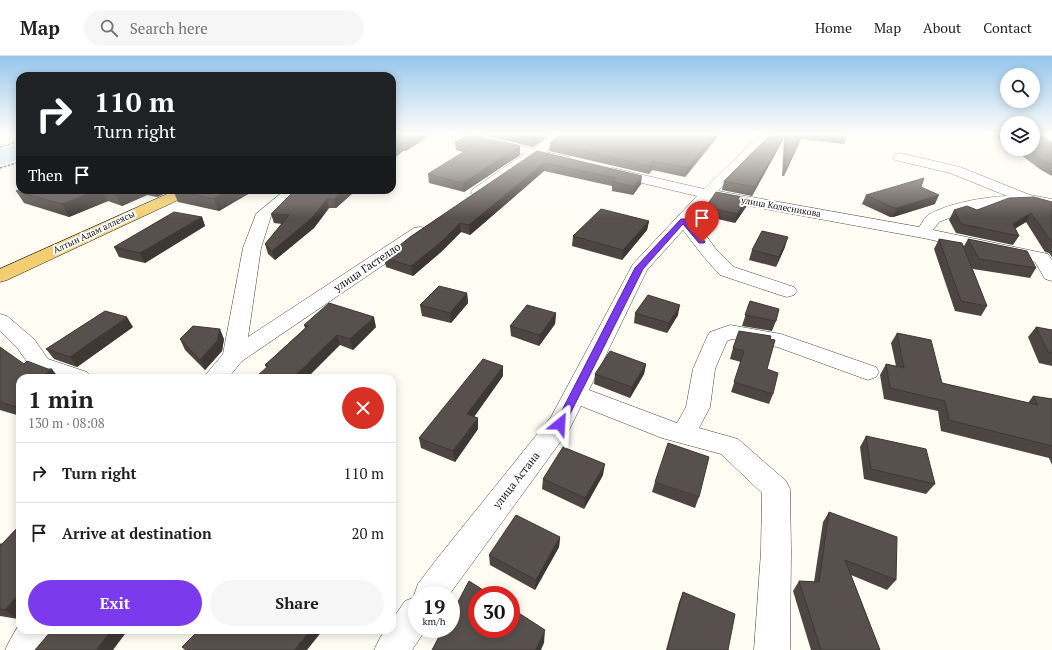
<!DOCTYPE html>
<meta charset="utf-8">
<style>
body{margin:0;font-family:"PT Serif",serif;background:#f6f6f6;color:#202124;height:100vh;display:flex;flex-direction:column;font-size:15px;white-space:nowrap}
*{box-sizing:border-box;margin:0}
p{font-size:13px;color:#757577}
.icon{flex:none;width:22px;height:22px;fill:none;stroke:currentColor;stroke-width:2;stroke-linecap:round;stroke-linejoin:round}
.map{position:relative;flex:1;overflow:hidden}
.sheet{position:absolute;left:16px;top:318px;width:380px;height:260px;display:flex;flex-direction:column;background:#fff;border-radius:12px;box-shadow:0 2px 10px #0003}
.sheet>*{flex:none}
.guide{position:absolute;left:16px;top:16px;width:380px;height:122px;border-radius:12px;box-shadow:0 2px 10px #0003;background:#202124;color:#fff;overflow:hidden}
.buttons{position:absolute;left:1000px;top:12px;display:grid;gap:8px}
.buttons a{display:grid;place-items:center;width:40px;height:40px;border-radius:50%;background:#fff;box-shadow:0 2px 10px #0003;font-size:20px}
.speed{position:absolute;left:408px;top:530px;display:flex;gap:8px;font-size:20px;font-weight:700;text-align:center}
.speed>*{display:grid;place-content:center;width:52px;height:52px;border-radius:50%;background:#fff;box-shadow:0 2px 10px #0003;line-height:1}
.speed small{font-size:10px;font-weight:400}
.speed .limit{border:6px solid #d22;background:#fff;color:#111}
.pin{position:absolute;display:grid;place-items:center;width:34px;height:34px;color:#fff;margin:-41px -17px;border-radius:50% 50% 50% 0;rotate:-45deg;box-shadow:0 0 4px #0007}
.pin .icon{rotate:45deg}
.me{position:absolute;width:44px;margin:-22px;rotate:27deg;stroke-linejoin:round;filter:drop-shadow(0 0 3px #0008)}
.turn{display:flex;align-items:center;gap:14px;height:84px;padding:0 12px;font-size:18px}
.turn .icon{width:52px;height:52px;stroke-width:2.5}
.turn b{display:block;font-size:28px;line-height:34px}
.then{display:flex;align-items:center;height:38px;padding:0 12px;background:#0003;gap:8px;font-size:15px}
.round{display:grid;place-items:center;flex:none;width:42px;height:42px;border-radius:21px;background:#f6f6f6}
.overview{display:flex;align-items:center;justify-content:space-between;height:68px;padding:0 12px}
h1{font-size:24px;font-weight:700;line-height:30px}
.cta{display:flex;gap:8px;margin-top:auto;padding:8px 12px}
.cta a{flex:1;height:46px;border-radius:24px;background:#7c3aed;color:#fff;font-size:16px;font-weight:700;line-height:46px;text-align:center}
.cta a+a{background:#f6f6f6;color:#202124}
ul{padding:0;list-style:none}
li{display:flex;align-items:center;gap:12px;height:60px;padding:0 12px;border-top:1px solid #e0e0e0}
li div{flex:1}
li b{display:block;font-size:15px}
li em{font-style:normal}
header{display:flex;align-items:center;gap:24px;box-sizing:border-box;height:56px;padding:0 20px;background:#fff;border-bottom:1px solid #e0e0e0}
header strong{font-size:19px}
nav{display:flex;gap:22px;margin-inline-start:auto;font-size:14px}
.search{width:280px;height:36px;background:#f6f6f6;display:flex;align-items:center;gap:10px;box-sizing:border-box;padding:0 14px;border-radius:22px;color:#757577;font-size:15px}
.map>svg:first-child{display:block}
</style>
<header>
<strong>Map</strong>
<div class="search"><svg class="icon" aria-label="search" viewBox="0 0 24 24"><circle cx="10" cy="10" r="6"/><path d="M15 15l6 6"/></svg>Search here</div>
<nav><a>Home</a><a>Map</a><a>About</a><a>Contact</a></nav>
</header>
<div class="map">
<svg width="1052" height="594" viewBox="0 0 1052 594">
<rect width="100%" height="100%" fill="#fefcf3"/>
<g fill="none" stroke-linecap="round" stroke-linejoin="round">
<path fill="#b9e1f4" fill-rule="evenodd" d="M20 87V103L0 109V93Z"/>
<defs>
<path id="minor" d="M449 78H473L533 93 554 78H569L546 96 569 101 571 104 569 107 564 108 537 102 483 139 478 140 473 139 471 136 473 133 524 98 451 81Z
M761 78H775L718 135 919 171C922 167 925 161 928 159 948 147 984 141 1007 140L950 117 895 104 893 101 895 98 900 97 960 111 1030 139 1052 143V153L1029 148 997 150 962 157 939 166 933 174 1048 198 1052 204V225L1045 223 1035 206 923 182 711 143 692 164 700 171 715 192 734 211 794 231 797 235 794 239 787 241 780 239 720 219 703 200 683 174 647 214 589 334 677 367 686 351 693 313 707 281 710 276 730 269 781 278 876 311 879 316 876 321 868 324 777 291 732 283 727 285 715 313 710 351 699 372 738 383 786 425 790 433 791 496 790 594H754L761 496 762 437 721 398 662 382 581 350 569 374 449 539H417V573H426L412 594H374L380 582 385 574H392V564L405 545 415 541 414 539 418 528 436 504 551 361 633 208 697 140 608 119 606 116 608 113 613 112 704 133Z
M285 134H301L271 160 261 192 248 281 414 172 420 171 426 172 428 176 426 180 242 305 228 322H203L223 298 243 192 256 158Z
M0 258 7 260 34 283 48 303 87 316 91 322H56L32 313 18 293 0 275Z
M20 567V574H52L43 594H5L11 582Z"/>
<path id="major" d="M176 134H195L193 137 7 224 0 226V213Z"/>
</defs>
<use href="#minor" stroke="#434343" stroke-width="1"/>
<use href="#major" stroke="#212121" stroke-width="1"/>
<path stroke="#323232" stroke-width="1.5" stroke-dasharray="2.5 1.5" stroke-linecap="butt" d="M0 91 20 85
M0 112 20 106"/>
<use href="#minor" fill="#fff" fill-rule="evenodd"/>
<use href="#major" fill="#f3cd6f" fill-rule="evenodd"/>
</g>
<path fill="#4c4541" d="M392 78H432L406 95H403L392 104Z
M483 78H551L533 91 483 79Z
M561 78H720L685 121 652 114 649 118 549 95 550 87Z
M771 78H846L847 80 844 88 801 83 784 120H782L784 82 752 140 722 134 724 125Z
M994 78H1007V89L994 79Z
M455 86 520 99 464 136 429 127 428 118 463 96 456 94Z
M1052 87V120L1041 114 1013 93H1033Z
M537 95 641 128 633 139 612 135V130L544 115 470 179 461 176 441 196 413 220 386 211 384 202Z
M921 131 935 148 893 161H890L862 148 866 139Z
M20 134H172L157 141 147 139 122 150 108 145 69 161 24 147 16 135Z
M173 134H255L219 155 178 146Z
M295 134H354V136L336 152H329L314 172 275 204 268 198 265 188 282 168 274 167 271 158Z
M748 142 746 151 735 167 704 160 706 151Z
M1052 146V201L1049 197 1045 196 1026 166 1015 173 1019 180 1013 189 956 177 949 164 954 154H977Z
M202 161 205 170 145 207 119 201 114 191Z
M649 165 647 174 622 204 572 190 573 180Z
M939 183 964 190 968 183 1036 212 1030 222 973 213 971 209 987 250 981 260 955 255 934 193Z
M785 191 776 211 749 204 752 194Z
M467 237 468 247 451 267 422 260 420 249Z
M750 245 776 265 772 275 742 270Z
M556 257 555 268 539 290 511 280 510 270Z
M635 257 678 259 667 277 634 267Z
M304 269 376 271 353 294 340 289 266 311 265 309 305 272Z
M133 271 77 311 54 303 46 293Z
M1036 271 1052 274V310L1039 307 1028 281Z
M897 277 942 327 1028 347 1033 340 1052 343V409L1049 402 941 375 938 355 884 343 880 319 886 308 896 310 891 287Z
M180 283H224L222 295 205 314 185 294Z
M770 283 767 313 773 338 769 348 731 336 741 306 730 303 733 292Z
M0 291 20 322V360L0 354Z
M646 308 644 318 630 342 594 328 595 318Z
M503 320 474 361 478 373 455 406 421 392 419 382Z
M866 380 935 428 926 438 864 423 860 391Z
M603 419 584 453 542 433 543 423Z
M655 426 699 441 695 452 652 436Z
M829 456 896 524 887 534 851 519 880 594H811L793 535 799 525 814 526 823 466Z
M20 469V561L18 563 0 560V488H2Z
M560 481 559 491 535 534 490 509 489 499Z
M683 536 728 594H666L679 546Z"/>
<path fill="#3e3835" d="M419 78H432L406 95 405 87Z
M540 78H551L533 91V83Z
M716 78H720L685 121 687 112Z
M785 78H786L784 82 752 140 755 131Z
M802 78 801 83 784 120 787 112Z
M402 87 403 95 392 104V95Z
M520 90V99L464 136 463 127Z
M653 105 652 114 649 118 650 110Z
M544 107V115L470 179 469 169Z
M642 120 641 128 633 139 634 130Z
M98 134H102L108 145 69 161 62 148Z
M124 134H145L147 139 122 150 115 138Z
M154 134H172L157 141Z
M229 134H255L219 155 214 143Z
M344 134H354V136L336 152 334 143Z
M939 139 935 148 893 161 897 152Z
M748 142 746 151 735 167 737 158Z
M327 143 329 152 314 172 275 204 272 195Z
M1031 157 1026 166 1007 177 1013 168Z
M202 161 205 170 145 207 140 197Z
M649 165 647 174 622 204 623 194Z
M460 167 461 176 441 196 413 220 411 210Z
M788 181 785 191 776 211 779 201Z
M467 237 468 247 451 267 450 257Z
M680 249 678 259 667 277 669 267Z
M556 257 555 268 539 290 540 279Z
M127 261 133 271 77 311 70 301Z
M374 261 376 271 353 294 350 283Z
M220 273 224 283 222 295 205 314 200 304Z
M337 279 340 289 307 322H292Z
M646 308 644 318 630 342 632 331Z
M503 310V320L468 369 467 358Z
M52 313 59 322H44L42 320Z
M478 362V373L455 406 453 395Z
M605 408 603 419 584 453 585 442Z
M560 481 559 491 535 534 536 524Z
M20 537V561L18 563 5 554Z
M111 574H128L113 594H96Z
M311 574H323L307 594H294Z
M545 574 544 587 541 594H535Z"/>
<path fill="#58504c" stroke="#3e3835" d="M392 78H419L405 87H402L392 95Z
M512 78H540L533 83Z
M561 78H716L687 112 653 105 650 110 550 87Z
M771 78H785L755 131 724 125Z
M787 78H802L787 112H785Z
M831 78H846L847 80Z
M1033 78H1039L1052 87V109L1046 106 1028 93H1033Z
M469 79 520 90 463 127 428 118 473 90 455 86Z
M537 95 642 120 634 130 613 126 616 122 544 107 469 169 460 167 440 187 411 210 384 202 410 181Z
M924 122 921 131 939 139 897 152H894L866 139Z
M20 133V134H98L62 148 16 135Z
M105 134H124L115 138Z
M175 134H229L214 143Z
M295 134H344L334 143H327L312 162 272 195 265 188 289 159 271 158Z
M716 136 748 142 737 158 706 151Z
M1034 141 1052 146V186L1031 157 1013 168 1019 180 961 168 954 154 967 150 977 154 1009 142Z
M601 153 649 165 623 194 573 180Z
M174 156 202 161 140 197 114 191Z
M762 175 788 181 779 201 752 194Z
M939 183 962 187 987 250 961 245Z
M968 183 1027 195 1036 212 979 203Z
M439 230 467 237 450 257 420 249Z
M648 239 680 249 669 267 635 257Z
M750 245 779 253 776 265 745 259Z
M329 247 374 261 350 283 337 279 292 322H255L268 310 265 309 308 270 304 269Z
M527 249 556 257 540 279 510 270Z
M105 255 127 261 70 301 46 293Z
M193 270 220 273 217 285 200 304 180 283Z
M1036 271 1052 274V297L1048 296Z
M739 275 771 280 770 283 775 284 767 313 778 317 773 338 734 326 744 295 733 292Z
M897 277 931 284 942 327 1038 349 1033 340 1052 343V390L949 364 945 345 890 332 886 308 904 312Z
M0 291 24 308 27 305 48 313H52L42 320 51 322H20V352L0 346Z
M610 295 646 308 632 331 595 318Z
M483 303 503 310 467 358 478 362 453 395 419 382Z
M866 380 926 393 935 428 871 413Z
M668 387 709 401 699 441 655 426Z
M563 391 605 408 585 442 543 423Z
M829 456 897 481 896 524 845 504 880 594H821L799 525 819 526Z
M516 459 560 481 536 524 489 499Z
M20 469V537L5 554 0 553V488H2Z
M469 525 491 539H477V573H511V552L545 574 535 594H432L443 573H451V559Z
M683 536 735 558 728 594H667Z
M52 574H111L96 594H35Z
M199 574H311L294 594H186L182 591Z"/>
<linearGradient id="sky" x2="0" y2="1"><stop stop-color="#95c6ed"/><stop offset="0.48" stop-color="#fffefa"/><stop offset="1" stop-color="#fffefa" stop-opacity="0"/></linearGradient>
<rect width="1052" height="162" fill="url(#sky)"/>
<path fill="#7c3aed" stroke="#51269a" d="M681 163H685L697 174 705 186 704 187H699L683 168 643 213 565 368 563 370H556L555 368 635 212Z"/>
<g text-anchor="middle" dominant-baseline="central" stroke-width="4" stroke-linejoin="round" paint-order="stroke">
<g font-size="9" fill="#101010" stroke="#fff">
<text transform="translate(781 151) rotate(10)">улица Колесникова</text>
<text transform="translate(94 176) rotate(-25)">Алтын Адам аллеясы</text>
</g>
<g font-size="11" fill="#101010" stroke="#fff">
<text transform="translate(367 211) rotate(-34)">улица Гастелло</text>
<text transform="translate(516 424) rotate(-52)">улица Астана</text>
</g>
</g>
</svg>
<div class="buttons">
<a><svg class="icon" aria-label="search" viewBox="0 0 24 24"><circle cx="10" cy="10" r="6"/><path d="M15 15l6 6"/></svg></a>
<a><svg class="icon" aria-label="layers" viewBox="0 0 24 24"><path d="M12 4l9 5-9 5-9-5zM3 14l9 5 9-5"/></svg></a>
</div>
<div class="speed"><div>19<small>km/h</small></div><div class="limit">30</div></div>
<div class="pin" style="left:702px;top:186px;background:#d93025"><svg class="icon" aria-label="arrive" viewBox="0 0 24 24"><path d="M6 21V4h12l-3 4 3 4H6"/></svg></div>
<svg class="me" style="left:560px;top:368px" viewBox="-20 -20 40 40"><path d="M0-17L14 15 0 8-14 15z" fill="#7c3aed" stroke="#fff" stroke-width="4"/></svg>
<div class="guide">
<div class="turn"><svg class="icon" aria-label="right" viewBox="0 0 24 24"><path d="M7 20v-9h11M14 6l5 5-5 5"/></svg><div><b>110 m</b>Turn right</div></div>
<div class="then">Then<svg class="icon" aria-label="arrive" viewBox="0 0 24 24"><path d="M6 21V4h12l-3 4 3 4H6"/></svg></div>
</div>
<section class="sheet">
<div class="overview"><div><h1>1 min</h1><p>130 m · 08:08</p></div><a class="round" style="background:#d93025;color:#fff"><svg class="icon" aria-label="close" viewBox="0 0 24 24"><path d="M6 6l12 12M18 6L6 18"/></svg></a></div>
<ul>
<li><svg class="icon" aria-label="right" viewBox="0 0 24 24"><path d="M7 20v-9h11M14 6l5 5-5 5"/></svg><div><b>Turn right</b></div><em>110 m</em></li>
<li><svg class="icon" aria-label="arrive" viewBox="0 0 24 24"><path d="M6 21V4h12l-3 4 3 4H6"/></svg><div><b>Arrive at destination</b></div><em>20 m</em></li>
</ul>
<div class="cta"><a>Exit</a><a>Share</a></div>
</section>
</div>
